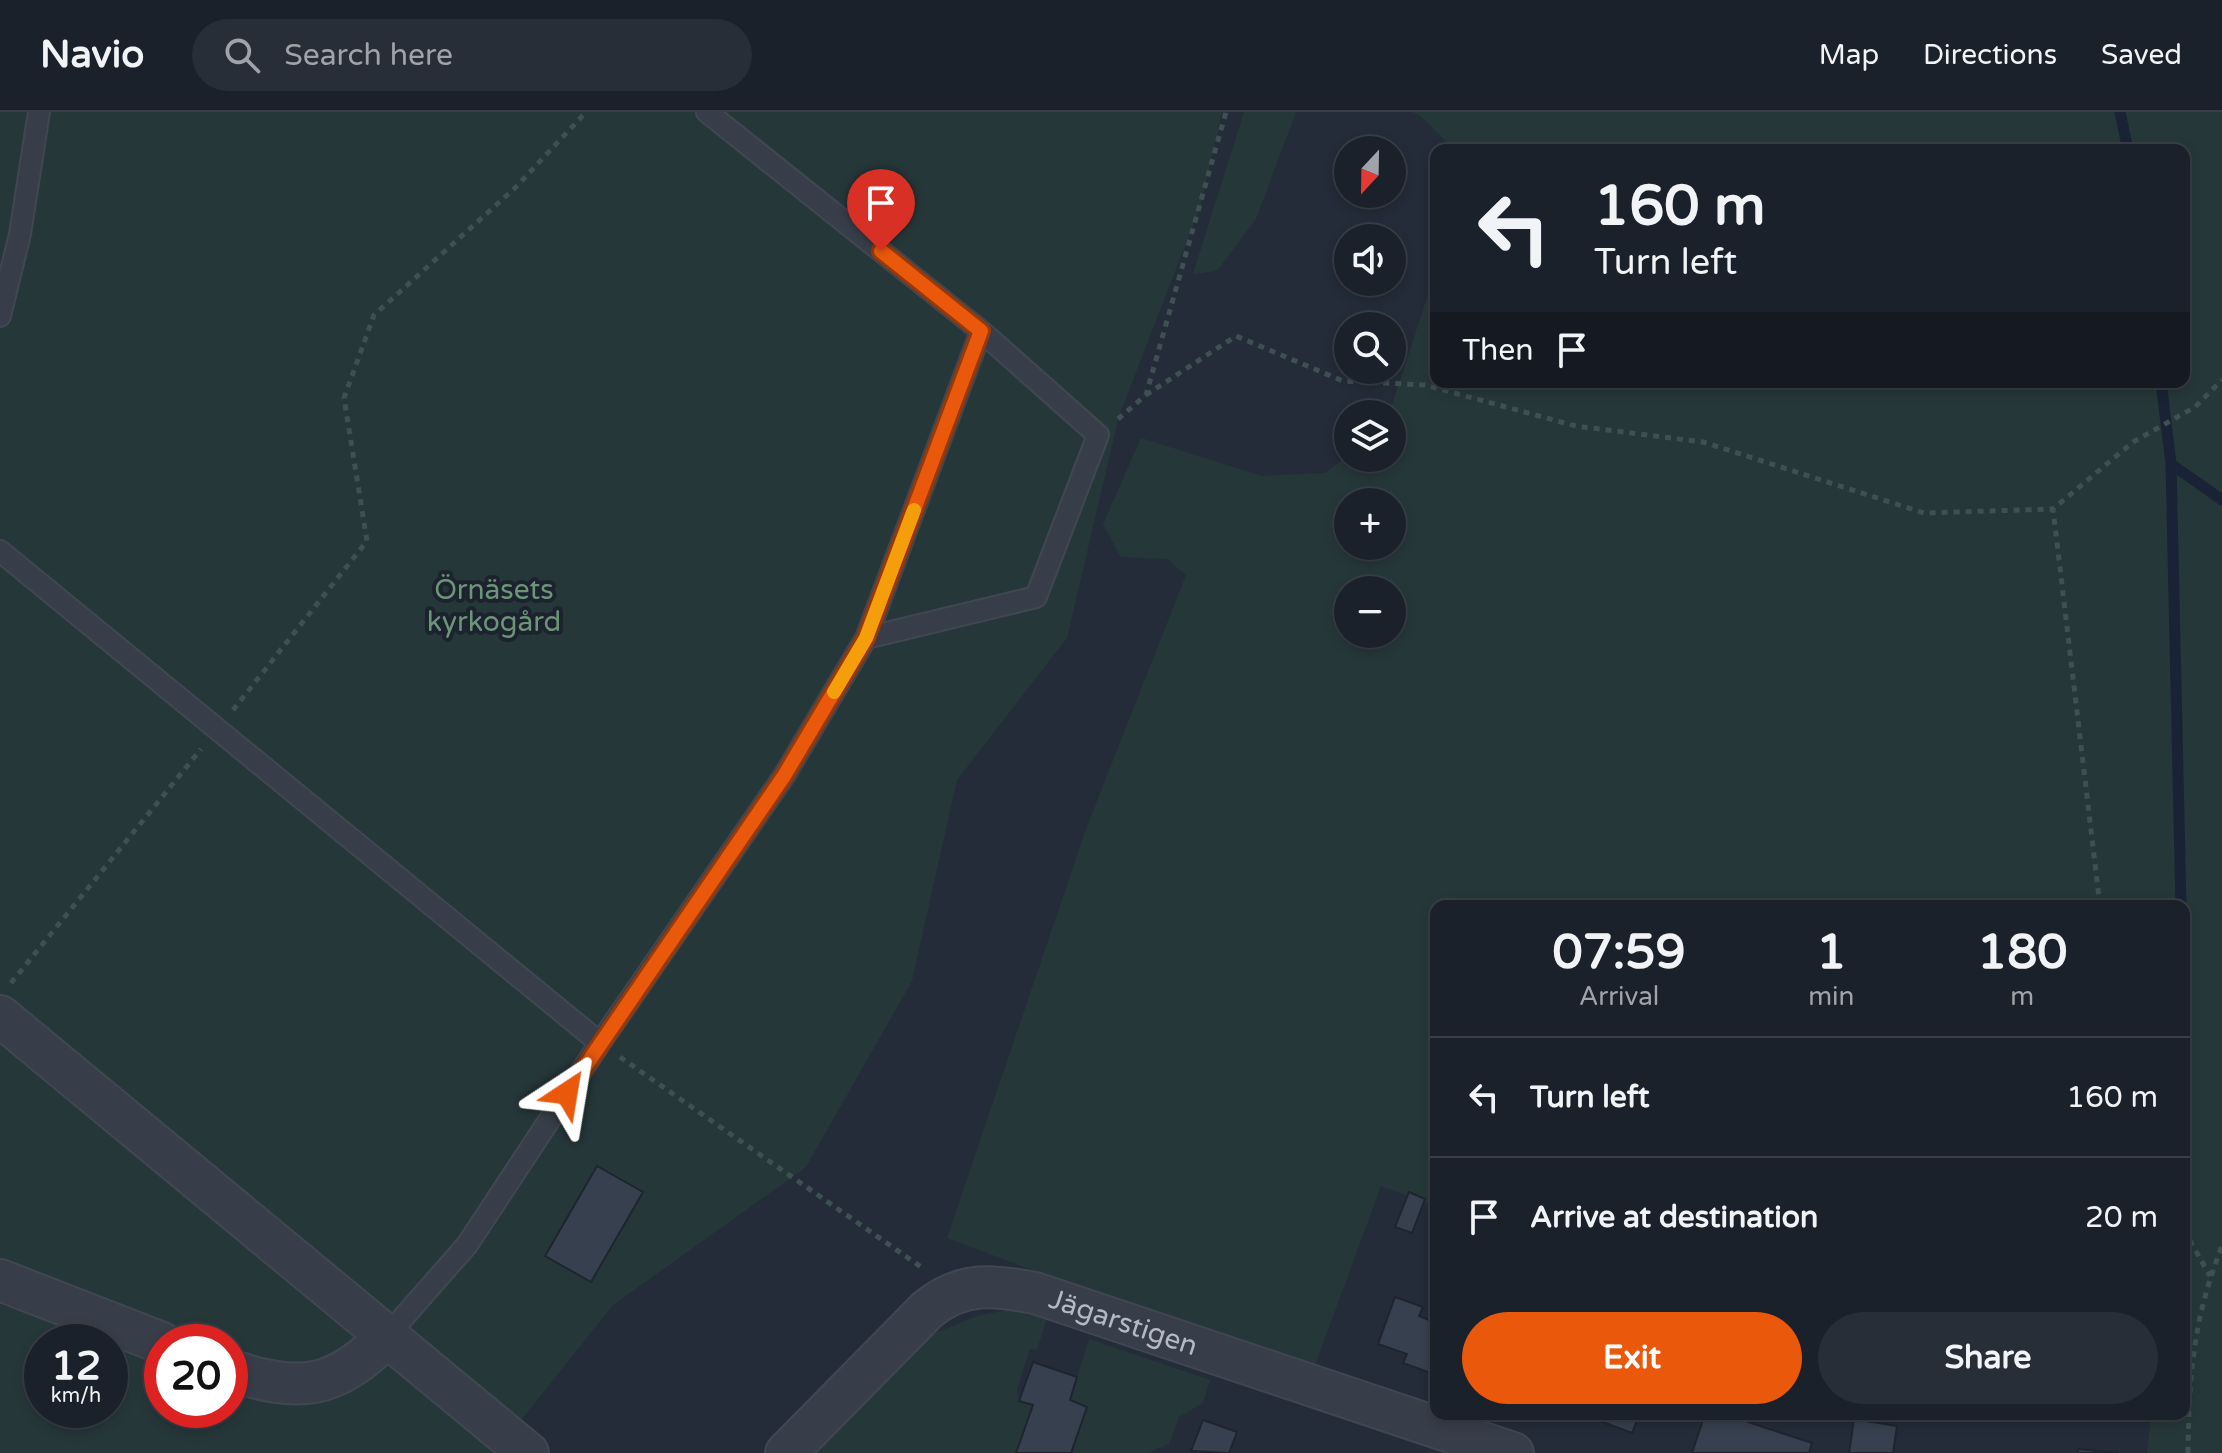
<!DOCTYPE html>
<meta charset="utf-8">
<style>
body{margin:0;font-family:"Varela Round",sans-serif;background:#282e37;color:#f1f3f6;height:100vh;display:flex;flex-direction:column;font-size:30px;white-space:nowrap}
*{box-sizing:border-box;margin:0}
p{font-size:26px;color:#a0a3a9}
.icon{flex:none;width:44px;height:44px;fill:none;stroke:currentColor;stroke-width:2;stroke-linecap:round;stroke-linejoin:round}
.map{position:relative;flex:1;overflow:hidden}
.details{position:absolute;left:1430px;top:788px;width:760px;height:520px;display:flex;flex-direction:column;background:#1b212b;border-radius:16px;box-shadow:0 4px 12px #0003,0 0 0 2px #393e47}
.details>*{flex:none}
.guide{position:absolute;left:1430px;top:32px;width:760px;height:244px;border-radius:16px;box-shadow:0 4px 12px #0003,0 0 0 2px #393e47;background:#1b212b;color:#f1f3f6;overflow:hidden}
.needle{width:52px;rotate:202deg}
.fabs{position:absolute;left:1334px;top:24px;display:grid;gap:16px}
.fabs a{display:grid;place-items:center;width:72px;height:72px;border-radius:50%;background:#1b212b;box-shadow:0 4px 12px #0003,0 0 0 2px #393e47;font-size:40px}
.speed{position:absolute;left:24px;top:1212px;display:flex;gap:16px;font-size:40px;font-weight:700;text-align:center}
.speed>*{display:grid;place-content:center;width:104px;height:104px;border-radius:50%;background:#1b212b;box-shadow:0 4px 12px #0003,0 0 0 2px #393e47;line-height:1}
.speed small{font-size:20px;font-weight:400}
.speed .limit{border:12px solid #d22;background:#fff;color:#111}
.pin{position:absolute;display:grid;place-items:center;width:68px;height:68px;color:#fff;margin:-82px -34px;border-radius:50% 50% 50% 0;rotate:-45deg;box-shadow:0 0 8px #0007}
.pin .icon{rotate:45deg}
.me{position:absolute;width:88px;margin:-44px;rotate:33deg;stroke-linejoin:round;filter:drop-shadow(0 0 6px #0008)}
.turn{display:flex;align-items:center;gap:28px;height:168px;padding:0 32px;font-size:36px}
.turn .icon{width:104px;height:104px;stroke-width:2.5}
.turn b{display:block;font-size:56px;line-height:68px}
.then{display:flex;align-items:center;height:76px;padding:0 32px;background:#0003;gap:16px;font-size:30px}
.eta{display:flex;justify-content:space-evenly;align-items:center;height:136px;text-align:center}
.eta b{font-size:48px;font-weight:700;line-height:56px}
.action{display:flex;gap:16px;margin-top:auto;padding:16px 32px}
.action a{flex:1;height:92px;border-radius:48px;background:#ea580c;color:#fff;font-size:32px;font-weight:700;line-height:92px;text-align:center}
.action a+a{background:#282e37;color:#f1f3f6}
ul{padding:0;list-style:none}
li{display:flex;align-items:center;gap:24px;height:120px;padding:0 32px;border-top:2px solid #393e47}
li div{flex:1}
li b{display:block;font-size:30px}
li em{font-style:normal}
header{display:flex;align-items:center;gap:48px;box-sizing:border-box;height:112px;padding:0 40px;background:#1b212b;border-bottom:2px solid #393e47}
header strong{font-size:38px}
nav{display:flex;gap:44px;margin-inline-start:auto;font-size:28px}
.search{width:560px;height:72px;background:#282e37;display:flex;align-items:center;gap:20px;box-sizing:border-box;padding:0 28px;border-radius:44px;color:#a0a3a9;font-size:30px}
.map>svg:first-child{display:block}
</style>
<header>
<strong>Navio</strong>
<div class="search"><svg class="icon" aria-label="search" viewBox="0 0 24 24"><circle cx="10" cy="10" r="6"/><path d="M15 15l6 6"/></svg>Search here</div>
<nav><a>Map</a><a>Directions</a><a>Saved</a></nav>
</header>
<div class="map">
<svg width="2222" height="1341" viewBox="0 0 2222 1341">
<rect width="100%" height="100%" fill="#242c39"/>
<path fill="#26373a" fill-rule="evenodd" d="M0 0H1222L1201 93 1119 304 1067 526 957 668 912 869 806 1055 613 1193 495 1341H0ZM42 1230H110V1298H42ZM162 1230H230V1298H162Z
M1244 0H1296L1256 107 1217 159 1193 162Z
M1412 0H2222V1341H2147L2151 1302H2184V794H1436V1094L1381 1074 1307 1275 1059 1168 947 1126 1086 717 1186 463 1167 447 1121 445 1103 412 1141 326 1262 364 1325 361 1348 344 1392 346V302H1389L1436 158V270H2184V38H1454L1421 4ZM1348 390H1392V434H1348ZM1348 478H1392V522H1348Z
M1014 1197 1047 1206 1037 1238 1030 1237 1017 1277 1019 1289 1033 1293 1016 1341H808L930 1223 980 1203Z
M1089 1227 1210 1268 1203 1291 1179 1305 1169 1332 1148 1341H1073L1085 1294 1070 1288Z"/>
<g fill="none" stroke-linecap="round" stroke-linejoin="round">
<path stroke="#192335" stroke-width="11" d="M2120 0 2128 38
M2161 270 2171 352 2181 794
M2171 352 2222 388
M2184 937 2185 983"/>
</g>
<path fill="#37404f" stroke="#1f2530" stroke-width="2" d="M597 1054 643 1080 591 1170 545 1144Z
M1409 1080 1425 1087 1412 1121 1395 1115Z
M1395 1185 1423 1195 1419 1204 1436 1211V1263L1403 1251 1407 1242 1378 1232Z
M1033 1250 1077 1265 1070 1288 1087 1295 1071 1341H1016L1033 1293 1019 1289Z
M1581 1302H1640L1632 1321Z
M1705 1302H1750L1748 1310 1812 1331 1809 1341H1692Z
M1854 1307 1897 1314 1893 1341H1849Z
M1203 1308 1237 1320 1229 1341 1191 1339Z
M2078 1337 2118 1341H2078Z"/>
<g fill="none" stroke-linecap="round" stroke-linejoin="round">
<defs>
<path id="service" d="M0 204 20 122 39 0
M0 439 600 931
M866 526 1036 485 1098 323 981 219
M387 1224 467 1133 600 931 784 664 866 526 981 219 707 0"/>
<g id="minor">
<path d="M0 904 528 1341"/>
<path d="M0 1168 162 1231"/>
<path d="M230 1258C299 1281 335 1278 387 1224"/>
<path id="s1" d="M786 1341 928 1197C963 1169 994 1173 1035 1181L1513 1341"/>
</g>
</defs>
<use href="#service" stroke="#414752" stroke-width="24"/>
<use href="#minor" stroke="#414752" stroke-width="44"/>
<path stroke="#3f5052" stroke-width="5" stroke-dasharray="6 6" stroke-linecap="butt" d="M1146 283 1236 224 1343 269 1425 273 1576 314 1703 330 1924 401 2053 397
M1118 307 1146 283 1226 0
M233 598 367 429 344 286 374 203 515 76 586 0
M2100 794 2053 397 2133 330 2195 295 2222 268
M11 871 201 637
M620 945 924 1157
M2184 1118 2210 1164
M2188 1341C2189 1264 2193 1207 2222 1134"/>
<use href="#service" stroke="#383e49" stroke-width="20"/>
<use href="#minor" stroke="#383e49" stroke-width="40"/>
</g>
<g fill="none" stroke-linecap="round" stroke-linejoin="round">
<defs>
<path id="route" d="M567 981 784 664 866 526 981 219 881 139"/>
</defs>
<use href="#route" stroke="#983908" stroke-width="20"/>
<use href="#route" stroke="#ea580c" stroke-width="14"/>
<path stroke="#f59e0b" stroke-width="14" d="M834 580 866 526 914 398"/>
</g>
<g text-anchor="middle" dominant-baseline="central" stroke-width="8" stroke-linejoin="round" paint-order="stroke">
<g font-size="28" fill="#6c9477" stroke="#1d232e">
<text x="494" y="478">Örnäsets<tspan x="494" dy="32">kyrkogård</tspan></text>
</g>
<g font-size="28" fill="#b3b9c5" stroke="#1d232e">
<text stroke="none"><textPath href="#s1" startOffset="408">Jägarstigen</textPath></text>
</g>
</g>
</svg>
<div class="fabs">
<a><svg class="needle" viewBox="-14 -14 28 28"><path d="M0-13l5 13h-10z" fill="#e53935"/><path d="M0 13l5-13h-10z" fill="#a0a3a9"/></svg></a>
<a><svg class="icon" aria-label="sound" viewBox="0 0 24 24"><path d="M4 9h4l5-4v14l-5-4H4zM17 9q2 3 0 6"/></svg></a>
<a><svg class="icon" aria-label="search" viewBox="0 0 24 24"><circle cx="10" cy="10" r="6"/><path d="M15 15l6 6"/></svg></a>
<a><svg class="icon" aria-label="layers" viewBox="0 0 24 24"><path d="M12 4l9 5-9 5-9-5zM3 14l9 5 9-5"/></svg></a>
<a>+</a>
<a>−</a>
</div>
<div class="speed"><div>12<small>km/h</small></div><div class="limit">20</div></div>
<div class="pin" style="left:881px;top:139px;background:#d93025"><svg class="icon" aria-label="arrive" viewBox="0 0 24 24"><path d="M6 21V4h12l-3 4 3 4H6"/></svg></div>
<svg class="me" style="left:567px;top:981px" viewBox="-20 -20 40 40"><path d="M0-17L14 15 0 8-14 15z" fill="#ea580c" stroke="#fff" stroke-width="4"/></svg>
<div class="guide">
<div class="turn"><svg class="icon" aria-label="left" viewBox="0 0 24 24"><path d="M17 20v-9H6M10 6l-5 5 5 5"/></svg><div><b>160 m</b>Turn left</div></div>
<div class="then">Then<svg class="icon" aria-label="arrive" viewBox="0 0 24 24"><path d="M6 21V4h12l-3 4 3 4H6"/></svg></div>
</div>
<section class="details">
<div class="eta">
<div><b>07:59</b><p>Arrival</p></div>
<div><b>1</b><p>min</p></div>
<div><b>180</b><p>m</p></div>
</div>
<ul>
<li><svg class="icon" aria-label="left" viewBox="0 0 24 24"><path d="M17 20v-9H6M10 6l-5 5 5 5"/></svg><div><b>Turn left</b></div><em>160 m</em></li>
<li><svg class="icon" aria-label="arrive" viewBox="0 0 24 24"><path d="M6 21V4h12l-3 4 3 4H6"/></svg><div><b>Arrive at destination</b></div><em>20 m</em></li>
</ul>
<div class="action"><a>Exit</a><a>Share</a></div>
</section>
</div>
